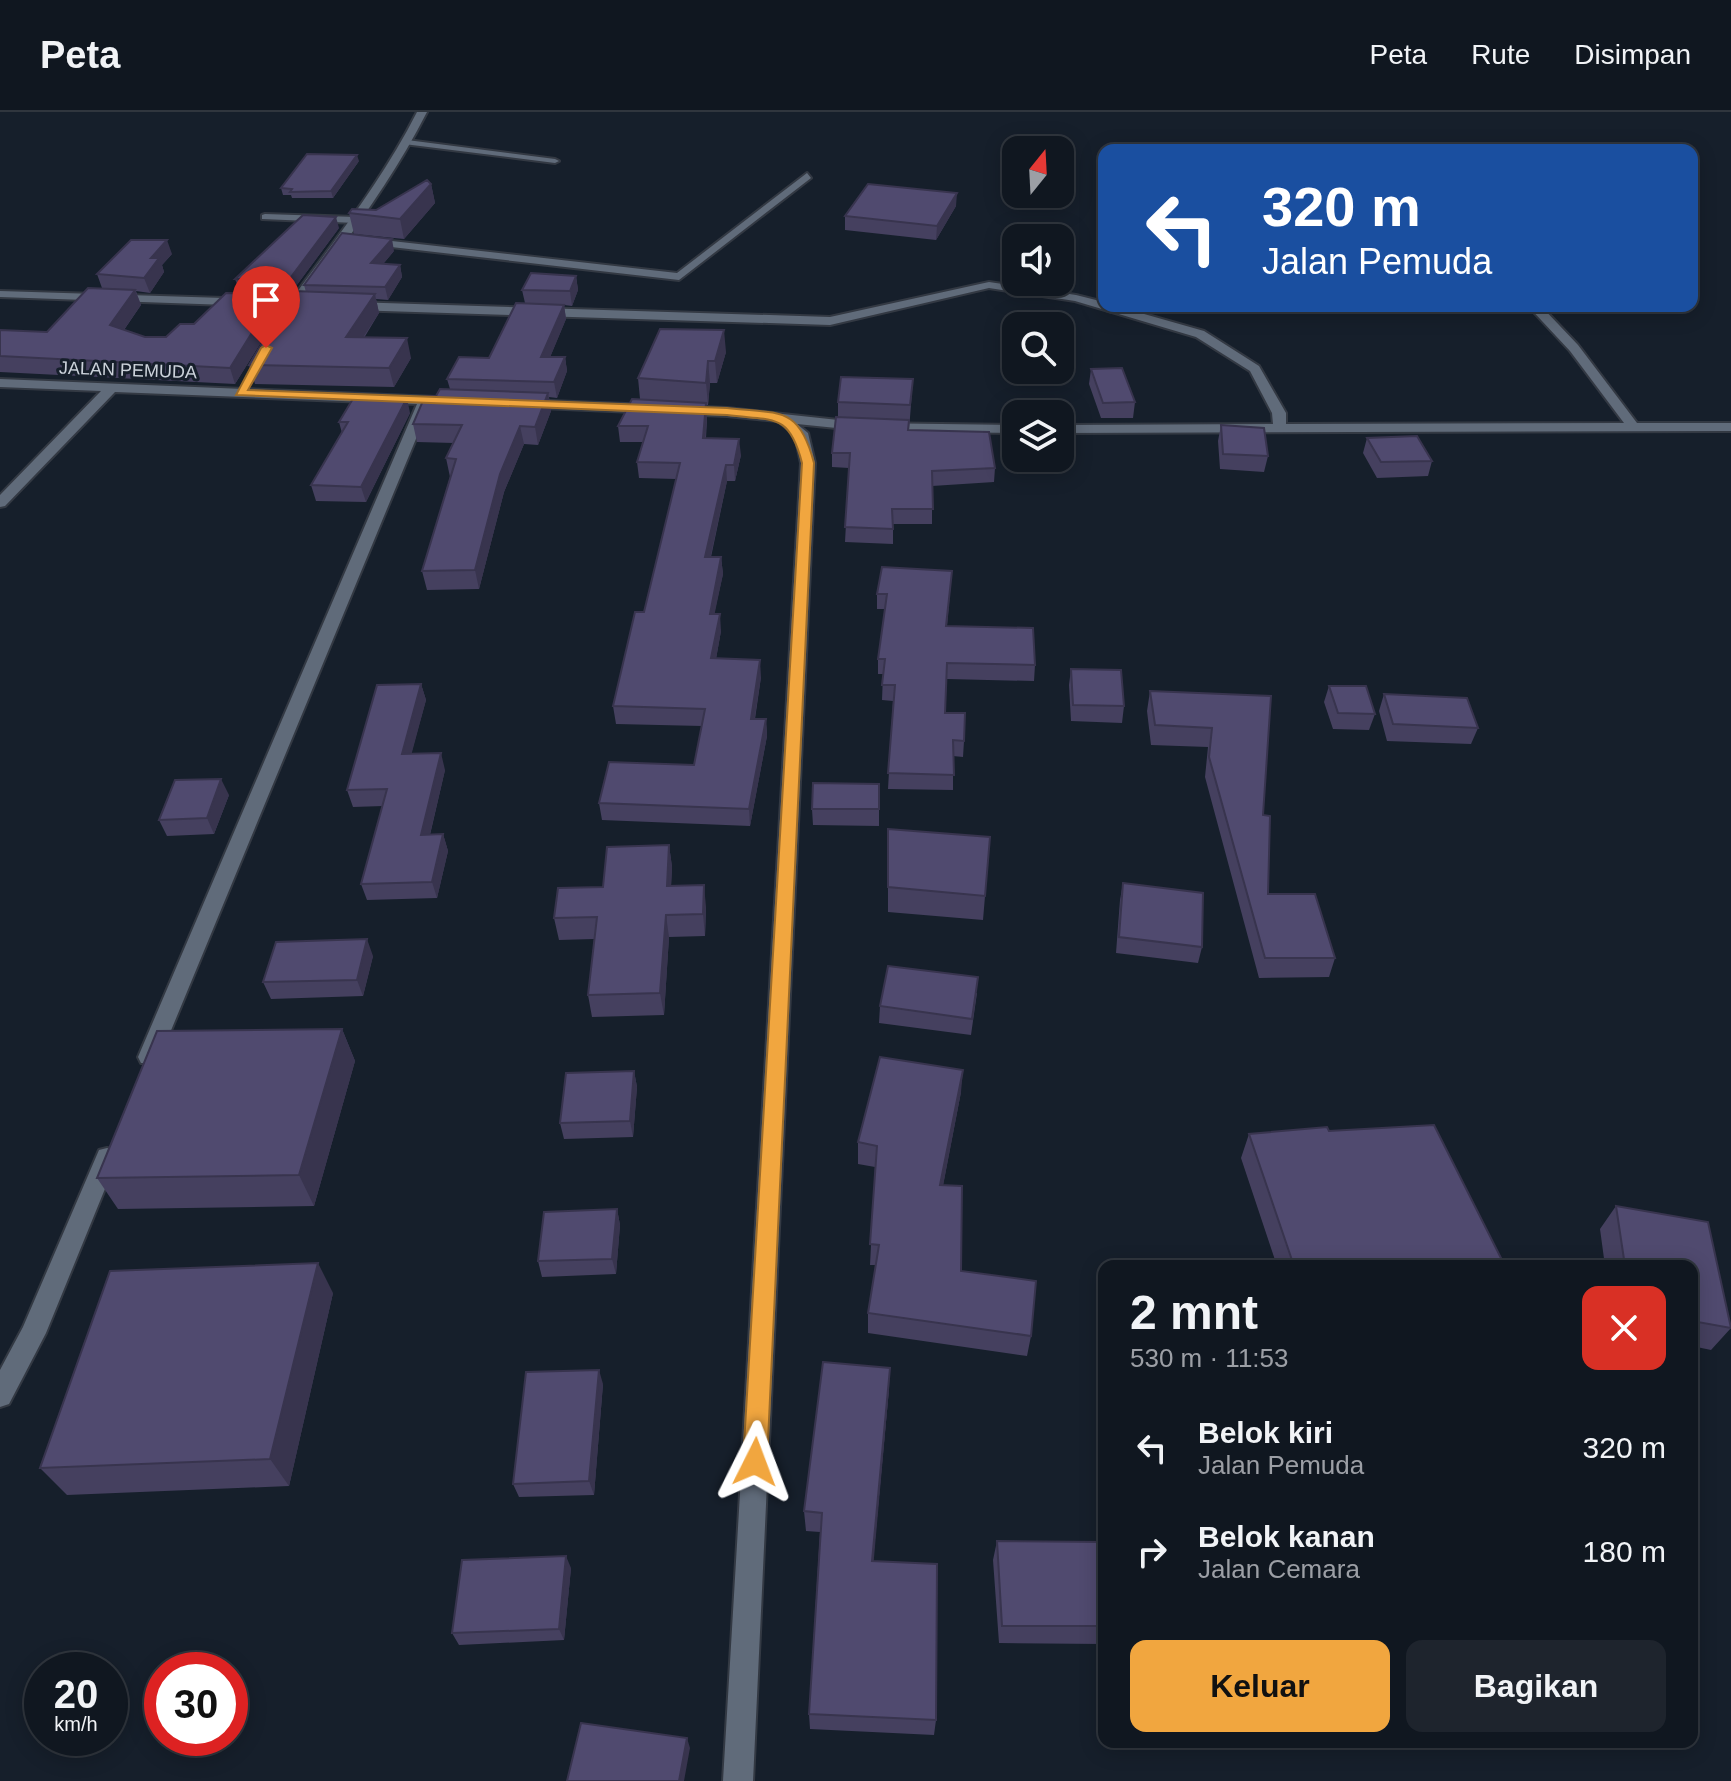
<!DOCTYPE html>
<html lang="id">
<meta charset="utf-8">
<style>
body{margin:0;font-family:Helvetica,sans-serif;background:#1e242d;color:#f1f3f6;height:100vh;display:flex;flex-direction:column;font-size:30px;white-space:nowrap}
*{box-sizing:border-box;margin:0}
p{font-size:26px;color:#9c9fa5}
.icon{flex:none;width:44px;height:44px;fill:none;stroke:currentColor;stroke-width:2;stroke-linecap:round;stroke-linejoin:round}
.map{position:relative;flex:1;overflow:hidden}
.side{position:absolute;left:1098px;top:1148px;width:600px;height:488px;display:flex;flex-direction:column;background:#101720;border-radius:16px;box-shadow:0 4px 20px #0003,0 0 0 2px #30363e}
.side>*{flex:none}
.top-card{position:absolute;left:1098px;top:32px;width:600px;height:168px;border-radius:16px;box-shadow:0 4px 20px #0003,0 0 0 2px #30363e;background:#1a4fa0;color:#fff;overflow:hidden}
.needle{width:52px;rotate:18deg}
.fabs{position:absolute;left:1002px;top:24px;display:grid;gap:16px}
.fabs a{display:grid;place-items:center;width:72px;height:72px;border-radius:16px;background:#101720;box-shadow:0 4px 20px #0003,0 0 0 2px #30363e;font-size:40px}
.speed{position:absolute;left:24px;top:1540px;display:flex;gap:16px;font-size:40px;font-weight:700;text-align:center}
.speed>*{display:grid;place-content:center;width:104px;height:104px;border-radius:50%;background:#101720;box-shadow:0 4px 20px #0003,0 0 0 2px #30363e;line-height:1}
.speed small{font-size:20px;font-weight:400}
.speed .limit{border:12px solid #d22;background:#fff;color:#111}
.pin{position:absolute;display:grid;place-items:center;width:68px;height:68px;color:#fff;margin:-82px -34px;border-radius:50% 50% 50% 0;rotate:-45deg;box-shadow:0 0 8px #0007}
.pin .icon{rotate:45deg}
.me{position:absolute;width:88px;margin:-44px;rotate:3deg;stroke-linejoin:round;filter:drop-shadow(0 0 6px #0008)}
.turn{display:flex;align-items:center;gap:28px;height:168px;padding:0 32px;font-size:36px}
.turn .icon{width:104px;height:104px;stroke-width:2.5}
.turn b{display:block;font-size:56px;line-height:68px}
.round{display:grid;place-items:center;flex:none;width:84px;height:84px;border-radius:16px;background:#1e242d}
.overview{display:flex;align-items:center;justify-content:space-between;height:136px;padding:0 32px}
h1{font-size:48px;font-weight:700;line-height:60px}
.action{display:flex;gap:16px;margin-top:auto;padding:16px 32px}
.action a{flex:1;height:92px;border-radius:16px;background:#f1a63f;color:#111;font-size:32px;font-weight:700;line-height:92px;text-align:center}
.action a+a{background:#1e242d;color:#f1f3f6}
ul{padding:0;list-style:none}
li{display:flex;align-items:center;gap:24px;height:104px;padding:0 32px}
li div{flex:1}
li b{display:block;font-size:30px}
li em{font-style:normal}
header{display:flex;align-items:center;gap:48px;box-sizing:border-box;height:112px;padding:0 40px;background:#101720;border-bottom:2px solid #30363e}
header strong{font-size:38px}
nav{display:flex;gap:44px;margin-inline-start:auto;font-size:28px}
.map>svg:first-child{display:block}
</style>
<header>
<strong>Peta</strong>
<nav><a>Peta</a><a>Rute</a><a>Disimpan</a></nav>
</header>
<div class="map">
<svg width="1731" height="1669" viewBox="0 0 1731 1669">
<rect width="100%" height="100%" fill="#161f2b"/>
<g fill="none" stroke-linecap="round" stroke-linejoin="round">
<defs>
<path id="lane" d="M407 28 555 47 559 49 555 51 404 32Z
M265 102 356 105 360 108 356 111 262 107V103Z"/>
<path id="street" d="M417 0H427C393 67 347 128 303 188L316 190V194L298 195 289 203 283 199 286 195 0 185V179L291 188C336 127 383 67 417 0Z
M807 61 811 66 679 168 365 132 360 129 365 126 677 161Z
M989 170 1076 183 1104 190V194H1116L1204 219 1259 254 1286 301V312L1624 311 1570 239 1528 194H1541L1578 233 1637 311H1731V319L1060 321V313L1273 312 1272 301 1250 259 1196 225 1075 189 989 176 830 213 352 198 346 194 352 190 830 205Z
M0 267 436 285 442 289 430 293 160 945 157 951H141L138 945 417 292 115 280 5 394 0 395V383L101 279 0 275Z
M524 288 727 296 866 311 1016 313V321L866 319 797 312 808 321 815 351 753 1669H723L801 351 795 323 778 309 727 304 519 295V289Z
M107 1036 115 1038 118 1045 46 1221 9 1292 0 1295V1258L23 1215 96 1045 99 1038Z"/>
</defs>
<use href="#lane" stroke="#333943" stroke-width="4"/>
<use href="#street" stroke="#333943" stroke-width="4"/>
<use href="#lane" fill="#606b7a" fill-rule="evenodd"/>
<use href="#street" fill="#606b7a" fill-rule="evenodd"/>
</g>
<path fill="#45405f" d="M359 49 333 86H292L291 83H283L281 76Z
M431 72 435 91 404 127 354 122 349 101 376 98Z
M956 94 936 128 845 118V104Z
M339 116 288 185H277L281 198 235 272 0 260V218L47 220 102 176 97 162 172 142 162 153 164 160 150 181 136 179 141 193 124 218 145 225H166L194 212 243 181 242 178H239L235 167Z
M394 139 383 152 400 153 402 165 388 188 376 187 379 201 364 226 411 246 394 275 255 272 249 253 306 180 304 173Z
M576 164 578 178 572 194 564 193 566 207 550 245H565L567 259 557 286 549 285 551 299 538 333 524 332 504 380 479 477 427 478 422 459 450 365 446 346 454 331 417 330 413 312 436 284 450 277 447 267 489 246 525 191 522 178Z
M726 240 717 271H710L708 293H706L707 307 706 326 741 343 735 369H727L711 445H721L723 462 714 502 721 519 716 547 761 565 755 607H766L767 624 750 714 602 708 599 691 694 653 702 614 616 612 613 594 644 500 676 367 639 366 637 350 643 330H620L618 314 640 287 638 266Z
M1091 257 1135 290 1133 306H1101L1089 272Z
M913 267 909 318 995 356 994 370 932 374V412H893V432L845 430 849 356 832 355V341L838 305V290Z
M410 301 366 390 316 389 311 373 342 321 339 310Z
M1221 313 1268 344 1264 360 1220 357 1218 329Z
M1367 326 1432 349 1428 364 1377 366 1363 341Z
M952 459 947 514 1035 553 1034 569 947 567 945 601 964 629 963 645 953 644V678L888 677 893 589 882 588 883 562H878V547L885 497H877V482Z
M1071 557 1124 594 1122 611 1071 609 1069 573Z
M421 572 426 588 411 642 445 658 430 723 443 722 448 739 437 786 367 788 361 772 383 694 353 695 347 678Z
M1329 574 1375 602 1369 618 1333 617 1324 590Z
M1150 579 1271 584 1263 703 1268 782 1335 846 1329 865 1259 866 1205 665 1208 635 1151 633 1147 599Z
M1384 582 1478 616 1471 632 1387 629 1379 599Z
M879 672V714L813 713 812 697Z
M229 683 214 722 167 724 159 708Z
M888 717 990 725 983 808 888 800Z
M669 733 672 755 671 774 706 795 705 824 669 825 664 903 592 905 588 883 594 827 559 828 554 806Z
M1123 771 1202 835 1198 851 1116 841 1120 788Z
M373 844 363 884 271 887 263 870Z
M977 881 971 923 879 911 880 894Z
M342 917 355 949 314 1094 118 1097 97 1066Z
M634 959 637 975 633 1025 564 1027 560 1011Z
M961 980 943 1073 961 1159 1031 1224 1027 1244 868 1221V1201L876 1153H870L875 1055 858 1052V1030Z
M1249 1022 1505 1154H1277L1241 1046Z
M1616 1094 1708 1110 1731 1216 1711 1238 1692 1234V1154H1605L1600 1117Z
M617 1097 620 1113 616 1162 542 1165 538 1149Z
M333 1181 289 1374 67 1383 40 1356Z
M603 1272 594 1383 519 1385 513 1372Z
M889 1277 873 1449 936 1608 934 1623 810 1617 809 1602 820 1420 806 1419 804 1399Z
M997 1429 1104 1430V1532L999 1531 993 1448Z
M571 1456 564 1528 459 1533 452 1521Z"/>
<path fill="#38344e" d="M357 43 359 49 333 86 331 79Z
M431 72 435 91 404 127 400 107Z
M957 81 956 94 936 128 937 114Z
M336 105 339 116 288 185 285 173Z
M392 127 394 139 374 163 371 151Z
M167 128 172 142 162 153 164 160 150 181 144 166 151 146Z
M400 153 402 165 388 188 385 175Z
M576 164 578 178 572 194 570 179Z
M135 178 141 193 116 229 110 213Z
M276 182 281 198 235 272 230 256Z
M375 182 379 201 351 244 346 225Z
M564 193 566 207 544 260 541 245Z
M724 218 726 240 717 271 715 249Z
M407 226 411 246 394 275 389 256Z
M565 245 567 259 557 286 554 270Z
M708 249 710 271 708 293 706 271Z
M548 281 551 299 538 333 535 315Z
M407 286 410 301 366 390 361 375Z
M706 291 707 307 704 342 703 326Z
M520 314 524 332 504 380 479 477 475 458 500 362Z
M739 327 741 343 735 369 734 353Z
M726 353 727 369 707 461 705 445Z
M721 445 723 462 711 519 710 502Z
M720 502 721 519 713 563 711 546Z
M760 548 761 565 752 624 751 607Z
M421 572 426 588 407 659 402 642Z
M766 607 767 624 750 714 749 697Z
M441 641 445 658 426 739 421 723Z
M221 667 229 683 214 722 207 706Z
M443 722 448 739 437 786 432 770Z
M669 733 672 755 670 796 667 774Z
M704 773 706 795 705 824 703 802Z
M666 803 669 825 664 903 660 881Z
M367 827 373 844 363 884 357 868Z
M342 917 355 949 314 1094 299 1063Z
M963 958 961 980 939 1095 940 1073Z
M634 959 637 975 633 1025 630 1009Z
M617 1097 620 1113 616 1162 612 1147Z
M318 1151 333 1181 289 1374 270 1347Z
M890 1256 889 1277 872 1468V1449Z
M599 1258 603 1272 594 1383 589 1369Z
M566 1444 571 1456 564 1528 559 1517Z
M687 1626 690 1636 684 1669H679Z"/>
<path fill="#504a6f" stroke="#38344e" stroke-width="2" d="M307 42 357 43 331 79 290 80 292 77 281 76Z
M427 68 431 72 400 107 349 101 352 97 376 98Z
M868 72 957 81 937 114 845 104Z
M303 103 336 105 285 173 240 172 246 167H235Z
M342 121 392 127 371 151 400 153 385 175 304 173Z
M131 128H167L151 146H159L144 166 97 162Z
M531 161 576 164 570 179 522 178Z
M88 176 135 178 110 213 145 225H166L180 212H194L226 181 276 182 230 256 0 244V218L47 220Z
M293 179 375 182 346 225 407 226 389 256 249 253Z
M516 191 564 193 541 245H565L554 270 447 267 459 245 489 246Z
M660 217 724 218 715 249H708L706 271 638 266Z
M1122 256 1135 290 1103 291 1091 257Z
M841 265 913 267 910 293 838 290Z
M440 277 548 281 535 315 520 314 500 362 475 458 422 459 456 347 446 346 462 313 413 312 425 284H436Z
M354 285 407 286 361 375 311 373 348 310H339Z
M632 287 706 291 703 326 739 327 734 353H726L705 445H721L710 502H720L711 546 760 548 751 607H766L749 697 599 691 609 650 694 653 705 597 613 594 635 500H644L680 351 637 350 648 314H618Z
M836 305 909 308 908 318 989 320 995 356 932 359 933 397H892L893 417 845 415 850 341H832Z
M1221 313 1264 316 1268 344 1223 342Z
M1417 324 1432 349 1381 350 1367 326Z
M882 455 952 459 946 514 1033 516 1035 553 947 551 945 601H965L964 629 953 628 954 663 888 661 895 573H882L885 547H878L887 482H877Z
M1071 557 1121 558 1124 594 1073 593Z
M421 572 402 642 441 641 421 723 443 722 432 770 361 772 387 677 347 678 377 573Z
M1329 574H1366L1375 602 1338 601Z
M1150 579 1271 584 1263 703 1270 704 1268 782H1315L1335 846H1265L1209 645 1212 616 1155 613Z
M1384 582 1467 586 1478 616 1393 612Z
M221 667 207 706 159 708 175 668Z
M813 671 879 672V697H812Z
M888 717 990 725 985 784 888 775Z
M669 733 667 774 704 773 703 802 666 803 660 881 588 883 597 805 554 806 558 776 603 775 607 735Z
M1123 771 1203 781 1202 835 1119 825Z
M367 827 357 868 263 870 276 830Z
M888 854 978 865 972 907 880 894Z
M342 917 299 1063 97 1066 157 919Z
M880 945 963 958 940 1073 962 1074 961 1159 1036 1169 1031 1224 868 1201 879 1133 870 1132 877 1034 858 1030Z
M634 959 630 1009 560 1011 566 961Z
M1434 1013 1505 1154H1294L1249 1022 1327 1015 1329 1019Z
M1616 1094 1708 1110 1731 1216 1692 1209V1154H1625Z
M617 1097 612 1147 538 1149 544 1100Z
M318 1151 270 1347 40 1356 110 1159Z
M823 1250 890 1256 872 1449 937 1452 936 1608 809 1602 822 1401 804 1399Z
M599 1258 589 1369 513 1372 526 1260Z
M997 1429 1104 1430V1514H1002Z
M566 1444 559 1517 452 1521 462 1448Z
M581 1611 687 1626 679 1669H567Z"/>
<path fill="#f1a63f" stroke="#9d6c29" stroke-width="2" d="M266 233 272 236 248 278 727 296C779 302 799 293 814 351L767 1350 764 1359 755 1362 747 1359 743 1350 802 351C789 300 773 309 727 303L236 283 261 236Z"/>
<g text-anchor="middle" dominant-baseline="central" stroke-width="6" stroke-linejoin="round" paint-order="stroke">
<g font-size="18" fill="#cbd2da" stroke="#161f2b">
<text transform="translate(128 258) rotate(2)">JALAN PEMUDA</text>
</g>
</g>
</svg>
<div class="fabs">
<a><svg class="needle" viewBox="-14 -14 28 28"><path d="M0-13l5 13h-10z" fill="#e53935"/><path d="M0 13l5-13h-10z" fill="#9c9fa5"/></svg></a>
<a><svg class="icon" aria-label="sound" viewBox="0 0 24 24"><path d="M4 9h4l5-4v14l-5-4H4zM17 9q2 3 0 6"/></svg></a>
<a><svg class="icon" aria-label="search" viewBox="0 0 24 24"><circle cx="10" cy="10" r="6"/><path d="M15 15l6 6"/></svg></a>
<a><svg class="icon" aria-label="layers" viewBox="0 0 24 24"><path d="M12 4l9 5-9 5-9-5zM3 14l9 5 9-5"/></svg></a>
</div>
<div class="speed"><div>20<small>km/h</small></div><div class="limit">30</div></div>
<div class="pin" style="left:266px;top:236px;background:#d93025"><svg class="icon" aria-label="arrive" viewBox="0 0 24 24"><path d="M6 21V4h12l-3 4 3 4H6"/></svg></div>
<svg class="me" style="left:755px;top:1350px" viewBox="-20 -20 40 40"><path d="M0-17L14 15 0 8-14 15z" fill="#f1a63f" stroke="#fff" stroke-width="4"/></svg>
<div class="top-card">
<div class="turn"><svg class="icon" aria-label="left" viewBox="0 0 24 24"><path d="M17 20v-9H6M10 6l-5 5 5 5"/></svg><div><b>320 m</b>Jalan Pemuda</div></div>
</div>
<section class="side">
<div class="overview"><div><h1>2 mnt</h1><p>530 m · 11:53</p></div><a class="round" style="background:#d93025;color:#fff"><svg class="icon" aria-label="close" viewBox="0 0 24 24"><path d="M6 6l12 12M18 6L6 18"/></svg></a></div>
<ul>
<li><svg class="icon" aria-label="left" viewBox="0 0 24 24"><path d="M17 20v-9H6M10 6l-5 5 5 5"/></svg><div><b>Belok kiri</b><p>Jalan Pemuda</p></div><em>320 m</em></li>
<li><svg class="icon" aria-label="right" viewBox="0 0 24 24"><path d="M7 20v-9h11M14 6l5 5-5 5"/></svg><div><b>Belok kanan</b><p>Jalan Cemara</p></div><em>180 m</em></li>
</ul>
<div class="action"><a>Keluar</a><a>Bagikan</a></div>
</section>
</div>
